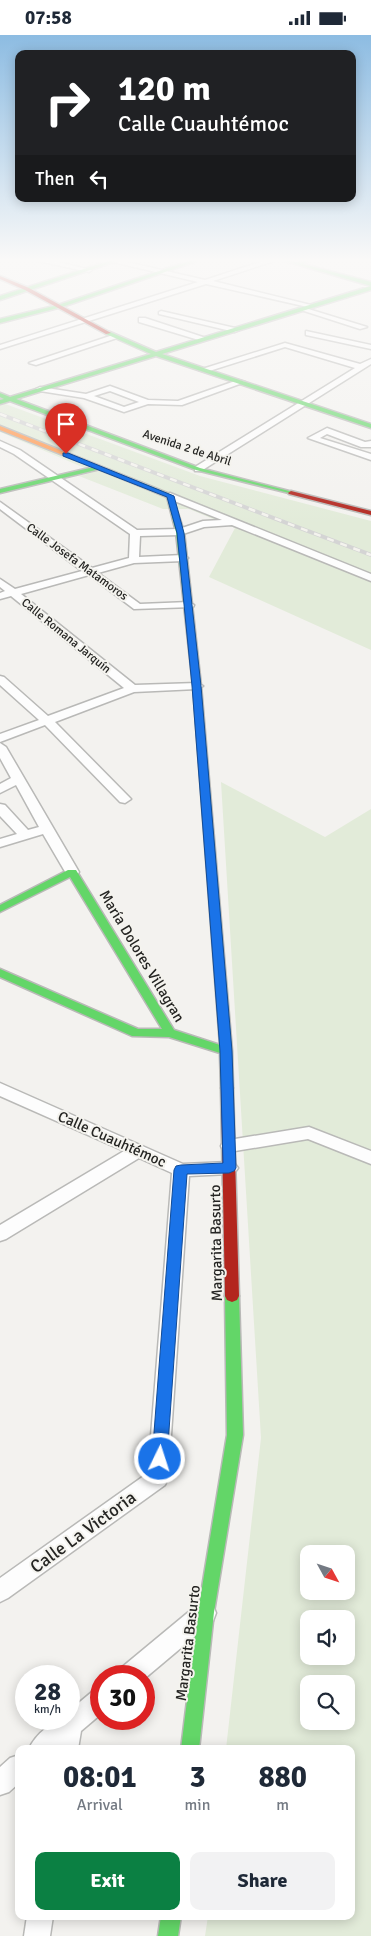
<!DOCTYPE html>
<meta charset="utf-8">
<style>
body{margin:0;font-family:Signika,sans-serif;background:#f2f2f3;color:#1f2937;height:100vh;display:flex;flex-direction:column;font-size:19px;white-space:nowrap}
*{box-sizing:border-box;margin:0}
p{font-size:16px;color:#747a83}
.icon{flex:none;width:28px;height:28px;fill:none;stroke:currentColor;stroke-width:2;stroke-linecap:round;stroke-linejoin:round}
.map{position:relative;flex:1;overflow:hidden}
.drawer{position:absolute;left:15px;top:1710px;width:340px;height:175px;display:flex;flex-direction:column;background:#fff;border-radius:10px;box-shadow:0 2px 12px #0003}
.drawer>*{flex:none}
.guide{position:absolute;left:15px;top:15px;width:341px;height:152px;border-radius:10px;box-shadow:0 2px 12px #0003;background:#202124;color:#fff;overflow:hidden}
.needle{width:32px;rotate:130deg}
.tools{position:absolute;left:300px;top:1510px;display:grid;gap:10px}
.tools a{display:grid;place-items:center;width:55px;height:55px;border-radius:10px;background:#fff;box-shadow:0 2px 12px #0003;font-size:25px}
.speed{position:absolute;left:15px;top:1630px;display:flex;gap:10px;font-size:25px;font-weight:700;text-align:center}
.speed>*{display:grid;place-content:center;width:65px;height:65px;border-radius:50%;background:#fff;box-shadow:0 2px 12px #0003;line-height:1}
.speed small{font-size:12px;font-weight:400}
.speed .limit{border:8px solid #d22;background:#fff;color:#111}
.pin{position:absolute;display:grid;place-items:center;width:42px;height:42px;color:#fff;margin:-51px -21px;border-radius:50% 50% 50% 0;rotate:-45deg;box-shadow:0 0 5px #0007}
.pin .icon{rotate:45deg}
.me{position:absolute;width:55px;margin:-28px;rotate:4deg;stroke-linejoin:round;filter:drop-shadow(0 0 4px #0008)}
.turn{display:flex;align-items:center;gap:18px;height:105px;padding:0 20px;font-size:22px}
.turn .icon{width:65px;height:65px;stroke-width:2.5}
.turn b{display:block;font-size:35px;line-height:42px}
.then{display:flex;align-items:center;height:48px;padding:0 20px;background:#0003;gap:10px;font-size:19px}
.eta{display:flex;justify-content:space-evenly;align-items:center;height:85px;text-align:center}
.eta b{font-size:30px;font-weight:700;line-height:35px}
.primary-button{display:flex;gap:10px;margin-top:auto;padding:10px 20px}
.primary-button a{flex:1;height:58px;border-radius:10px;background:#0b8043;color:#fff;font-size:20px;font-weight:700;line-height:58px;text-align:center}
.primary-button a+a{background:#f2f2f3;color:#1f2937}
.status{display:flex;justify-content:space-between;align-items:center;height:35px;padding:0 25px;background:#fff;direction:ltr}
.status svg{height:14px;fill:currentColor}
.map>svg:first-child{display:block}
</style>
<div class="status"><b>07:58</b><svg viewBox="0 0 49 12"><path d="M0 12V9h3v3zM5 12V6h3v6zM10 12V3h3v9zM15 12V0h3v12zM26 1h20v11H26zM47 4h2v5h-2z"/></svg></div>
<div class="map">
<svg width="371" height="1901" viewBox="0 0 371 1901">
<rect width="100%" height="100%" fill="#f3f2ef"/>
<path fill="#e2ebd9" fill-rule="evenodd" d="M0 367 200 441 371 486V615L209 542 235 493 189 474H163L79 441 94 437 0 397Z
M221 747 325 802 371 774V1901H205L208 1881H351V1714H226L261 1403ZM309 1519H346V1556H309ZM309 1584H346V1621H309ZM309 1649H346V1686H309Z"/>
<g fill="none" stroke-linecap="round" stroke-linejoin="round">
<defs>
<path id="street" d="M29 224H44L92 235 89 237Z
M114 224 205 245 269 224H280L213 246 315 271 312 273 206 249 0 314V310L198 247 113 227Z
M301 273H305L367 292 360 294 301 275Z
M161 276 235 293 239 295 235 297 159 279V277Z
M139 283H145L209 304 202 306 139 287Z
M306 296 371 310V314L306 300Z
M113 300 120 302 36 330 29 328Z
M285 308 360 329 371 324V329L201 436H195V432L355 333 285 312 206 337 199 335Z
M238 345 245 347 182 370 148 369 124 377 84 363 40 356 36 354 40 352 86 359 110 351 148 365 178 366ZM110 356 139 367 124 372 94 361Z
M327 393 365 407 371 406V412H361L327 399 320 403 371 419V425L308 403Z
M0 406 20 415 137 495 179 494 203 486 222 485 167 463V459L170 458 371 539V546L232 490 204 492 180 500 140 501 139 522 183 520 188 523 183 526 134 528 98 538 140 569 189 567 194 570 193 572 134 574 89 540 21 559 135 650 197 648 203 651 197 654 134 657 55 687 131 764 125 768 120 767 45 690 0 707V699L39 685 0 650V641L4 642 48 681 124 653 11 561 0 564V558L5 556 0 552V544L15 554 82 536 0 474V467L92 533 129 523 130 499 14 419 0 412Z
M0 708 6 712 79 837 77 840H67L43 799 0 812V804L17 799 0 781V769L5 770 28 795 39 792 16 750 0 758V749L11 743 0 723Z
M0 1048 183 1129 229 1127 235 1129 238 1133 235 1137 229 1139 189 1141 168 1443 165 1450 8 1563 0 1567V1543L148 1438 172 1138 139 1123 6 1204 0 1206V1190L124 1116 0 1061Z
M309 1092 371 1116V1129L308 1104 229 1117 223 1115 221 1111 223 1107 229 1105Z
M205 1567 213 1570 216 1578 213 1586 144 1644V1641H118L121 1633 197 1570Z
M101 1652V1679L81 1696 78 1714H29C35 1700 53 1684 69 1684V1676L93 1656Z
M19 1720V1748L9 1757 0 1760V1732L10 1723Z
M27 1881H53L50 1901H24Z"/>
<path id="fast" d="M115 224H123L0 265V261Z
M195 224H203L62 272 0 288V284L58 270Z
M278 224 297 227 314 224 303 229 371 247V251Z
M371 251V255L162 319 371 389V393L156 321 16 364 200 433 293 457V459L196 435 10 366 0 369V365L4 364 0 362V358L10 362 151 319 106 299V297H110L156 317Z
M98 431 100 432V434L0 458V454Z
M140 447 172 460 184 497 201 651 232 1016 233 1053 231 1056H223L221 1053 220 1018 169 1002 132 1001 0 942V934L138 994H162L70 842 0 877V870L68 835H76L174 995 220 1010 193 651 176 497 167 462 138 450 137 449Z
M232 1255 237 1257 239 1261 243 1400 214 1577 199 1714H181L198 1577 227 1400 225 1261 227 1257Z
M161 1881H181L178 1901H158Z"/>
<path id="slow" d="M0 391 142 448 143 449 138 450 0 395Z"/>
<path id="jam" d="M0 241 29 253 111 298 106 299 25 255 0 244Z
M291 456 371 476V480L289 459 288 458Z
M227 1049 231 1050 233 1053 239 1261 237 1265 232 1267 227 1265 225 1261 221 1053 223 1050Z"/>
</defs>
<use href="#street" stroke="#b9b9b7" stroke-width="3"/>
<use href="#fast" stroke="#b9b9b7" stroke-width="3"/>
<use href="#slow" stroke="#b9b9b7" stroke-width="3"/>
<use href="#jam" stroke="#b9b9b7" stroke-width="3"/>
<use href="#street" fill="#fdfdfd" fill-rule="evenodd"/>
<use href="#fast" fill="#63d668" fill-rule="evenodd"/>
<use href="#slow" fill="#ff974d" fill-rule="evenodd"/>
<use href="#jam" fill="#b3261e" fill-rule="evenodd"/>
<defs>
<path id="rail" d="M0 379 371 520"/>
</defs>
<use href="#rail" stroke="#d4d4d4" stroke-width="4"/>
<use href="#rail" stroke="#f4f3ee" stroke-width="2.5" stroke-dasharray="7" stroke-linecap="butt"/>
</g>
<linearGradient id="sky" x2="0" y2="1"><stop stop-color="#8dbce2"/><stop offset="0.46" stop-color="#faf9f8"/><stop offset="1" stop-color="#faf9f8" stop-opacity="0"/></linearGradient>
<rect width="371" height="490" fill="url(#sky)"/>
<path fill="#1a73e8" stroke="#114b97" d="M63 418H68L174 461 184 498 201 651 232 1016 236 1133 234 1136 229 1138 187 1139 167 1424 165 1429 160 1431 154 1429 152 1424 174 1135 176 1131 181 1130 223 1128 220 1016 192 651 177 498 167 462 63 421Z"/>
<g text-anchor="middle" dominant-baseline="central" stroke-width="4" stroke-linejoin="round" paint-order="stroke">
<g font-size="12" fill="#252523" stroke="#f4f3ee">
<text transform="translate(187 413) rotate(18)">Avenida 2 de Abril</text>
<text transform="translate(77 527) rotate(36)">Calle Josefa Matamoros</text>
<text transform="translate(66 601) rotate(39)">Calle Romana Jarquín</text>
</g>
<g font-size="15" fill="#252523" stroke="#f4f3ee">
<text transform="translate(142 921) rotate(59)">María Dolores Villagran</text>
<text transform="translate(112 1104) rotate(24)">Calle Cuauhtémoc</text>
<text transform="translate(216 1208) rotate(-91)">Margarita Basurto</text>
<text transform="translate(188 1608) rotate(-83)">Margarita Basurto</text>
</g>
<g font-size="18" fill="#252523" stroke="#f4f3ee">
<text transform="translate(83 1497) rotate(-36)">Calle La Victoria</text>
</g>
</g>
</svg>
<div class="tools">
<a><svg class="needle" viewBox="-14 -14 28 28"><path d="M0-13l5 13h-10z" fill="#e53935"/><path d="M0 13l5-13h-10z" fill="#747a83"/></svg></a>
<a><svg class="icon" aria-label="sound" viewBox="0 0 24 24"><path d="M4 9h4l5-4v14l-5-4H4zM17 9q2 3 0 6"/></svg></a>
<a><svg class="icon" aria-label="search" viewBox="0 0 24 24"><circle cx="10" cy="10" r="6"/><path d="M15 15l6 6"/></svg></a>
</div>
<div class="speed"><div>28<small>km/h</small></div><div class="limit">30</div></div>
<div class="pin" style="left:66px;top:419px;background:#d93025"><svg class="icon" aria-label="arrive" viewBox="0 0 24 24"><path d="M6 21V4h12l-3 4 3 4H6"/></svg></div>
<svg class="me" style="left:160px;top:1424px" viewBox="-20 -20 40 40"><circle r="17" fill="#1a73e8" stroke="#fff" stroke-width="3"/><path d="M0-11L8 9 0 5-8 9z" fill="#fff"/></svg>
<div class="guide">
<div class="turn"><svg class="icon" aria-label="right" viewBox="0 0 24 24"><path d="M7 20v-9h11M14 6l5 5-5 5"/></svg><div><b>120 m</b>Calle Cuauhtémoc</div></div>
<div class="then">Then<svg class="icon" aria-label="left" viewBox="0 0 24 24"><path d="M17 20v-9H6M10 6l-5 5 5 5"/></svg></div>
</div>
<section class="drawer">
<div class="eta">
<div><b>08:01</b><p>Arrival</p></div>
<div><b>3</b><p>min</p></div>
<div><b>880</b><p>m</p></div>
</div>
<div class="primary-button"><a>Exit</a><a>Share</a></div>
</section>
</div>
